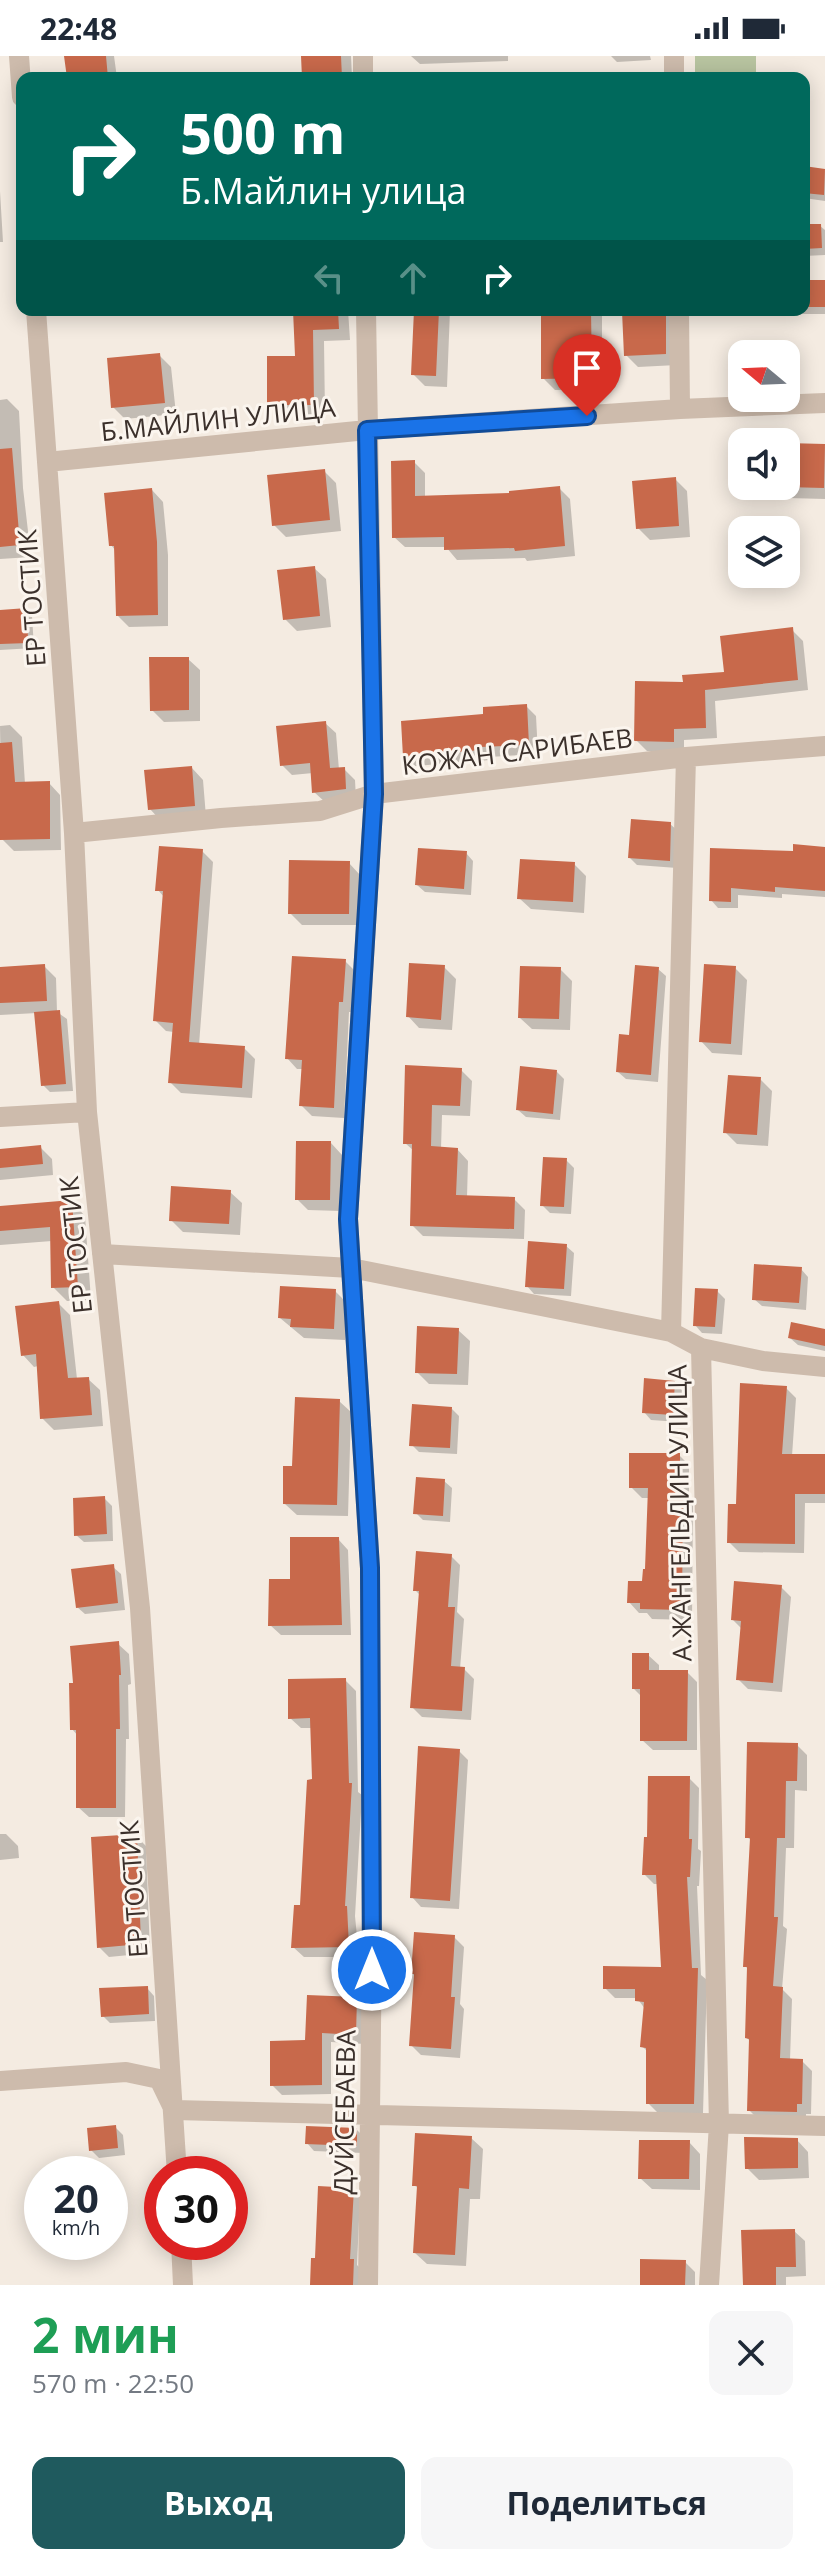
<!DOCTYPE html>
<html lang="ru">
<meta charset="utf-8">
<style>
body{margin:0;font-family:"Open Sans",sans-serif;background:#f6f6f7;color:#1f2937;height:100vh;display:flex;flex-direction:column;font-size:30px;white-space:nowrap}
*{box-sizing:border-box;margin:0}
p{font-size:26px;color:#747a83}
.icon{flex:none;width:44px;height:44px;fill:none;stroke:currentColor;stroke-width:2;stroke-linecap:round;stroke-linejoin:round}
.map{position:relative;height:2229px;overflow:hidden}
.drawer{display:flex;flex-direction:column;background:#fff;flex:1}
.drawer>*{flex:none}
.banner{position:absolute;left:16px;top:16px;width:794px;height:244px;border-radius:16px;box-shadow:0 4px 20px #0003;background:#00695c;color:#fff;overflow:hidden}
.needle{width:52px;rotate:289deg}
.tools{position:absolute;left:728px;top:284px;display:grid;gap:16px}
.tools a{display:grid;place-items:center;width:72px;height:72px;border-radius:16px;background:#fff;box-shadow:0 4px 20px #0003;font-size:40px}
.speed{position:absolute;left:24px;top:2100px;display:flex;gap:16px;font-size:40px;font-weight:700;text-align:center}
.speed>*{display:grid;place-content:center;width:104px;height:104px;border-radius:50%;background:#fff;box-shadow:0 4px 20px #0003;line-height:1}
.speed small{font-size:20px;font-weight:400}
.speed .limit{border:12px solid #d22;background:#fff;color:#111}
.pin{position:absolute;display:grid;place-items:center;width:68px;height:68px;color:#fff;margin:-82px -34px;border-radius:50% 50% 50% 0;rotate:-45deg;box-shadow:0 0 8px #0007}
.pin .icon{rotate:45deg}
.me{position:absolute;width:88px;margin:-44px;rotate:0deg;stroke-linejoin:round;filter:drop-shadow(0 0 6px #0008)}
.turn{display:flex;align-items:center;gap:28px;height:168px;padding:0 32px;font-size:36px}
.turn .icon{width:104px;height:104px;stroke-width:2.5}
.turn b{display:block;font-size:56px;line-height:68px}
.lanes{display:flex;align-items:center;height:76px;padding:0 32px;background:#0003;justify-content:center;gap:40px;direction:ltr}
.lanes .off{opacity:.35}
.round{display:grid;place-items:center;flex:none;width:84px;height:84px;border-radius:16px;background:#f6f6f7}
.summary{display:flex;align-items:center;justify-content:space-between;height:136px;padding:0 32px}
h1{font-size:48px;font-weight:700;line-height:60px;color:#1e9e55}
.action{display:flex;gap:16px;margin-top:auto;padding:16px 32px}
.action a{flex:1;height:92px;border-radius:16px;background:#1f5a5e;color:#fff;font-size:32px;font-weight:700;line-height:92px;text-align:center}
.action a+a{background:#f6f6f7;color:#1f2937}
.status{display:flex;justify-content:space-between;align-items:center;height:56px;padding:0 40px;background:#fff;direction:ltr}
.status svg{height:22px;fill:currentColor}
.map>svg:first-child{display:block}
</style>
<div class="status"><b>22:48</b><svg viewBox="0 0 49 12"><path d="M0 12V9h3v3zM5 12V6h3v6zM10 12V3h3v9zM15 12V0h3v12zM26 1h20v11H26zM47 4h2v5h-2z"/></svg></div>
<div class="map">
<svg width="825" height="2229" viewBox="0 0 825 2229">
<rect width="100%" height="100%" fill="#f4ebe1"/>
<path fill="#b8c4a0" d="M695 0H756V22H695Z"/>
<path fill="#0003" d="M66 0H114L117 22H69Z
M303 0H351L352 22H304Z
M411 0H508V5L420 8Z
M611 0H650L651 4 617 6Z
M804 112 825 115V145L804 142Z
M0 135 3 186H0Z
M804 170H820L825 174V199L804 200Z
M804 226H825V258H803L799 254H804Z
M295 254H348L350 284 324 285 325 360H281L269 348 297 302Z
M416 254H450L447 331 425 330 413 318Z
M543 254H602V333L555 334 543 322Z
M666 255 677 266V309L638 311 626 299Z
M159 299 171 311 176 358 125 363 113 351Z
M7 343 19 355 23 432 31 501 0 503V344Z
M786 389 825 391V443L788 442 776 430H786Z
M414 406 425 417V442L512 439 559 432 570 443 575 500 527 505 525 502 457 504 446 491H405L394 481Z
M324 415 336 427 341 475 286 481 274 469Z
M675 423 687 435 690 481 650 484 638 472Z
M152 434 163 446 168 499V570L129 571 118 560 116 495 111 489Z
M314 512 326 523 331 571 297 575 285 563Z
M26 554 32 560 34 592 0 594V556Z
M792 574 803 585 808 634 715 645 717 682 684 684V696L647 695 636 684 685 628 726 618Z
M188 603 200 614V665L164 666 152 654Z
M526 650 536 660 538 698 489 701 490 704 415 710 405 700 485 660Z
M325 667 336 677 339 714 344 713 355 724 356 743 325 746 314 736 313 717 292 719 282 709Z
M10 669 22 681 25 728 49 727 60 739 61 794 14 795 2 783 0 670Z
M192 712 203 724 206 761 161 765 150 753Z
M670 768 678 775 677 812 637 809 630 802Z
M825 793V841L782 838V842L738 839V852H718L711 844 712 794 795 797Z
M202 795 213 806 199 989 244 992 255 1003 252 1042 181 1037 170 1026 174 976 166 975 155 964 164 841 158 834Z
M466 797 473 805 471 839 425 836 417 829Z
M349 807 360 819V869H302L290 857Z
M574 808 586 820 584 857 531 853 519 842Z
M345 905 356 916 353 956H349L344 1062 312 1060 301 1049 304 1013H297L287 1002Z
M44 910 56 922 57 956 67 963 73 1035 50 1036 43 1029 37 957 0 959V913Z
M444 911 456 923 452 974 419 972 408 960Z
M735 912 747 924 742 999 712 997 701 985Z
M560 913 572 925 570 974 532 973 520 962Z
M658 913 666 920 658 1026 626 1023 618 1016Z
M407 1012 461 1014 472 1025 470 1060 442 1059 441 1093H457L468 1105 467 1141 514 1143 525 1154 524 1183 423 1180 412 1169 414 1095 405 1087Z
M556 1015 564 1023 560 1064 526 1061 518 1054Z
M760 1023 772 1035 768 1090 737 1088 725 1076Z
M331 1087 342 1099 341 1155 308 1154 297 1143Z
M40 1091 52 1103 53 1119 0 1124V1095Z
M566 1104 574 1112 571 1158 550 1157 542 1149Z
M230 1136 242 1147 240 1179 183 1176 171 1164Z
M72 1146 85 1160 91 1244 67 1245 53 1231 52 1185 0 1189V1152Z
M566 1190 574 1197 571 1240 534 1238 527 1230Z
M801 1213 808 1221 806 1254 762 1250 754 1243Z
M335 1235 347 1247 345 1284 304 1282 280 1262Z
M717 1235 725 1243 722 1278 702 1277 695 1269Z
M58 1247 70 1259 77 1323H88L100 1334 103 1370 54 1374 42 1362 38 1310 34 1311 23 1299Z
M458 1274 470 1285 468 1329 429 1328 417 1316Z
M825 1275V1295L798 1289 790 1282Z
M674 1327 682 1334 680 1366 651 1364 644 1356Z
M786 1332 796 1342 792 1400H825V1447H805L804 1497 739 1496 729 1486 738 1450Z
M339 1345 351 1356 348 1460 297 1459 285 1448Z
M452 1353 459 1360 457 1398 419 1396 412 1389Z
M679 1399 689 1409V1445L693 1448 692 1564 652 1563 647 1557H639L629 1546 644 1527 647 1515 649 1442H642L631 1431Z
M444 1425 452 1432 450 1466 423 1464 416 1457Z
M104 1442 112 1450 113 1485 84 1486 76 1479Z
M338 1483 348 1494 351 1579H281L270 1569 292 1525Z
M451 1500 460 1509 457 1556 464 1563 460 1613H464L474 1623 471 1664 422 1661 412 1651 421 1540 415 1534Z
M113 1511 121 1518 125 1554 85 1558 77 1551Z
M781 1531 791 1541 782 1636 748 1633 738 1623 742 1573 733 1564Z
M118 1588 129 1598 131 1628 128 1629 129 1683H126L125 1761H89L78 1751V1680L72 1673Z
M648 1599 659 1609V1616H687L697 1626V1694H653L642 1684V1641L634 1633Z
M345 1624 356 1635 358 1736 362 1739 355 1860 359 1901H304L293 1891 302 1851 314 1724 312 1672H301L290 1662Z
M797 1689 807 1699V1735L795 1734 794 1792H786L783 1870 787 1873 782 1933 792 1943 790 2004 802 2005 812 2015 811 2058H806V2065L759 2064 749 2054 751 1986 747 1982 749 1914 745 1910 752 1785 747 1781Z
M459 1695 468 1704 459 1853 421 1851 412 1841Z
M689 1722 699 1732 698 1793 701 1795 699 1830H697L701 1919 707 1924 703 2057H658L648 2047V1996L642 1990 645 1953 637 1942H615L605 1932 663 1913 658 1828H654L644 1818Z
M0 1778H6L18 1790 19 1802 0 1804Z
M136 1780 146 1790 150 1897 109 1901 99 1891Z
M454 1881 464 1891 460 1948 464 1953 460 2002 421 1999 411 1989 416 1921 413 1918Z
M147 1932 154 1940 155 1965 110 1967 103 1960Z
M356 1943 366 1953 365 1988 331 1986V2038L282 2039 272 2029 307 1986Z
M115 2071 123 2079 125 2099 99 2102 91 2094Z
M356 2073 364 2081 363 2097 314 2095 307 2087Z
M471 2082 483 2093 480 2143H470L466 2210 427 2208 415 2197 419 2133 414 2129Z
M797 2084 808 2096 809 2122 759 2124 747 2112Z
M689 2086 700 2098V2134L652 2133 640 2122Z
M353 2134 360 2142 357 2209 361 2213 360 2229H312L317 2204Z
M794 2175 805 2185 806 2220 786 2221V2229H744Z
M685 2206 695 2216V2229H642Z"/>
<path fill="#c8694b" d="M64 0H106L108 22H67Z
M301 0H341L342 22H302Z
M804 110 825 113 824 139 804 137Z
M804 168H821L822 192 804 193Z
M804 224H825V251H804Z
M293 254H338L339 273 313 274 314 349H267V300H295Z
M414 254H439L436 320 411 319Z
M541 254H591L592 322 541 323Z
M666 254V298L624 300 622 255Z
M160 297 165 347 111 352 107 302Z
M786 387 825 388 824 432 786 431Z
M12 392 20 489 0 491V393Z
M415 404V440L509 437V435L560 430 565 490 515 495 514 492 444 494V481L392 482 391 405Z
M325 413 330 464 272 470 267 419Z
M676 421 679 470 636 473 632 425Z
M152 432 157 486 158 559 116 560 114 490H109L104 437Z
M315 510 320 560 283 564 277 514Z
M27 552 28 587 0 588V554Z
M793 571 798 624 705 634 706 672 674 673V686L634 685 635 625 683 626 682 619 724 616 720 580Z
M149 601H189V654L150 655Z
M527 648 529 689 480 691V694L403 701 401 665 483 658V651Z
M326 665 330 712 345 711 346 733 312 737 310 707 280 710 276 670Z
M12 686 15 726 50 725V783L0 784V687Z
M192 710 195 750 148 754 144 714Z
M631 763 671 766 670 805 628 802Z
M793 788 825 791V835L775 831V836L731 832V846L709 845 710 792 793 795Z
M159 790 203 793 189 986 245 990 242 1032 168 1027 173 967 153 965 163 835H155Z
M418 792 467 795 464 833 415 829Z
M520 803 575 806 573 846 517 843Z
M289 804 350 805 349 858H288Z
M292 900 346 903 343 946H339L334 1052 299 1050 302 1004 285 1003Z
M409 907 445 909 441 964 406 961Z
M45 908 47 945 0 947V911Z
M704 908 736 910 731 988 699 986Z
M635 909 659 911 651 1019 616 1016 619 978 629 979Z
M520 910 561 911 559 963 518 962Z
M60 954 66 1028 41 1030 34 956Z
M405 1009 462 1012 460 1050 432 1049 431 1090 458 1092 456 1139 515 1141 514 1173 410 1170 412 1088H403Z
M520 1010 557 1014 553 1058 516 1054Z
M728 1019 761 1021 757 1079 723 1077Z
M296 1085H331L330 1144H295Z
M41 1089 43 1108 0 1112V1093Z
M543 1101 567 1102 564 1151 540 1150Z
M171 1130 231 1134 229 1168 169 1165Z
M72 1144 78 1231 51 1232 50 1171 0 1175V1150Z
M528 1185 567 1188 564 1233 525 1231Z
M754 1208 802 1211 799 1247 752 1244Z
M280 1230 336 1233 334 1273 290 1271 291 1263 278 1262Z
M695 1232 718 1233 715 1271 693 1270Z
M59 1245 68 1322 89 1321 92 1359 40 1363 36 1298 21 1300 15 1250Z
M791 1266 825 1273V1290L788 1282Z
M417 1270 459 1272 457 1318 415 1317Z
M644 1322 675 1325 673 1359 642 1357Z
M740 1327 787 1330 782 1398H825V1438H795V1488L727 1487 728 1448H736Z
M295 1341 340 1343 337 1449 283 1448V1410H292Z
M412 1348 452 1351 450 1392 409 1390Z
M629 1397H680V1435L683 1436 682 1554 640 1553V1547H627L628 1525H642L643 1513H645L648 1432H629Z
M416 1421 445 1423 443 1460 413 1458Z
M105 1440 107 1478 74 1480 73 1442Z
M290 1481H339L342 1569 268 1570 269 1523H290Z
M416 1495 452 1498 448 1551H455L451 1610 465 1611 462 1655 410 1652 419 1535H413Z
M114 1508 118 1547 76 1552 71 1513Z
M734 1525 782 1529 773 1627 736 1624 741 1565 731 1564Z
M119 1585 121 1619H119L120 1673H116V1752H76V1674H70L69 1627H73L70 1590Z
M632 1597H649V1614H688L687 1685H640V1633H632Z
M346 1622 349 1727H352L345 1850H347L349 1891 291 1892 294 1849H300L307 1724 312 1723 310 1662 288 1663V1623Z
M747 1686 798 1687 797 1725H786L785 1782H777L774 1861H778L773 1930 783 1931 780 2002 803 2003 802 2048H797V2056L747 2055 749 1983 745 1982 747 1911H743L750 1782H745Z
M418 1690 460 1693 450 1845 410 1842Z
M648 1720H690L689 1783H692L690 1821H687L692 1912H698L694 2048H646V1992L640 1991 644 1946 635 1945V1933H603V1910L661 1911 656 1819H642L644 1781H647Z
M137 1778 141 1888 97 1892 91 1781Z
M414 1876 455 1879 451 1941H455L451 1993 409 1990 414 1918H411Z
M148 1930 149 1958 101 1961 99 1932Z
M307 1939 357 1941 356 1979 322 1977V2029L270 2030V1985L305 1984Z
M116 2069 118 2092 89 2095 87 2072Z
M306 2070 357 2072V2090L305 2088Z
M415 2077 472 2080 469 2133 459 2132 455 2199 413 2197 417 2130H412Z
M744 2081 798 2082V2112L745 2113Z
M639 2084H690L689 2123H638Z
M318 2130 354 2132 350 2203H354L353 2229H310L311 2202H315Z
M795 2173 796 2211H776V2229H743L741 2174Z
M640 2203 686 2204 685 2229H640Z"/>
<g fill="none" stroke-linecap="round" stroke-linejoin="round">
<path stroke="#cdbbac" stroke-width="20" d="M19 0 22 41
M363 0V22
M674 0V22
M36 254 74 777 87 1056 140 1552 177 2118
M366 254 374 738 348 1163 370 1512 372 1885 368 2229
M679 254 680 353
M47 406 367 374 680 353 825 347
M686 701 671 1276 701 1292 719 2068 709 2229
M74 777 221 762 320 755 374 738 686 701 825 690
M0 1061 87 1056
M102 1198 351 1212 671 1276
M701 1292 763 1305 825 1311
M0 2025 126 2016 159 2023 174 2054 825 2070
M181 2186 183 2229"/>
</g>
<g fill="none" stroke-linecap="round" stroke-linejoin="round">
<defs>
<path id="route" d="M372 1914 370 1512 348 1163 374 738 367 374 587 360"/>
</defs>
<use href="#route" stroke="#114b97" stroke-width="20"/>
<use href="#route" stroke="#1a73e8" stroke-width="14"/>
</g>
<g text-anchor="middle" dominant-baseline="central" stroke-width="6" stroke-linejoin="round" paint-order="stroke">
<g font-size="26" fill="#3b302b" stroke="#fbf5ee">
<text transform="translate(218 363) rotate(-6)">Б.МАЙЛИН УЛИЦА</text>
<text transform="translate(31 542) rotate(-94)">ЕР ТОСТИК</text>
<text transform="translate(517 695) rotate(-7)">КОЖАН САРИБАЕВ</text>
<text transform="translate(75 1189) rotate(-96)">ЕР ТОСТИК</text>
<text transform="translate(679 1457) rotate(-91)">А.ЖАНГЕЛЬДИН УЛИЦА</text>
<text transform="translate(133 1833) rotate(-94)">ЕР ТОСТИК</text>
<text transform="translate(344 2056) rotate(-89)">ДУЙСЕБАЕВА</text>
</g>
</g>
</svg>
<div class="tools">
<a><svg class="needle" viewBox="-14 -14 28 28"><path d="M0-13l5 13h-10z" fill="#e53935"/><path d="M0 13l5-13h-10z" fill="#747a83"/></svg></a>
<a><svg class="icon" aria-label="sound" viewBox="0 0 24 24"><path d="M4 9h4l5-4v14l-5-4H4zM17 9q2 3 0 6"/></svg></a>
<a><svg class="icon" aria-label="layers" viewBox="0 0 24 24"><path d="M12 4l9 5-9 5-9-5zM3 14l9 5 9-5"/></svg></a>
</div>
<div class="speed"><div>20<small>km/h</small></div><div class="limit">30</div></div>
<div class="pin" style="left:587px;top:360px;background:#d93025"><svg class="icon" aria-label="arrive" viewBox="0 0 24 24"><path d="M6 21V4h12l-3 4 3 4H6"/></svg></div>
<svg class="me" style="left:372px;top:1914px" viewBox="-20 -20 40 40"><circle r="17" fill="#1a73e8" stroke="#fff" stroke-width="3"/><path d="M0-11L8 9 0 5-8 9z" fill="#fff"/></svg>
<div class="banner">
<div class="turn"><svg class="icon" aria-label="right" viewBox="0 0 24 24"><path d="M7 20v-9h11M14 6l5 5-5 5"/></svg><div><b>500 m</b>Б.Майлин улица</div></div>
<div class="lanes"><svg class="icon off" aria-label="left" viewBox="0 0 24 24"><path d="M17 20v-9H6M10 6l-5 5 5 5"/></svg><svg class="icon off" aria-label="ahead" viewBox="0 0 24 24"><path d="M12 20V5M6 11l6-6 6 6"/></svg><svg class="icon" aria-label="right" viewBox="0 0 24 24"><path d="M7 20v-9h11M14 6l5 5-5 5"/></svg></div>
</div>
</div>
<section class="drawer">
<div class="summary"><div><h1>2 мин</h1><p>570 m · 22:50</p></div><a class="round"><svg class="icon" aria-label="close" viewBox="0 0 24 24"><path d="M6 6l12 12M18 6L6 18"/></svg></a></div>
<div class="action"><a>Выход</a><a>Поделиться</a></div>
</section>
